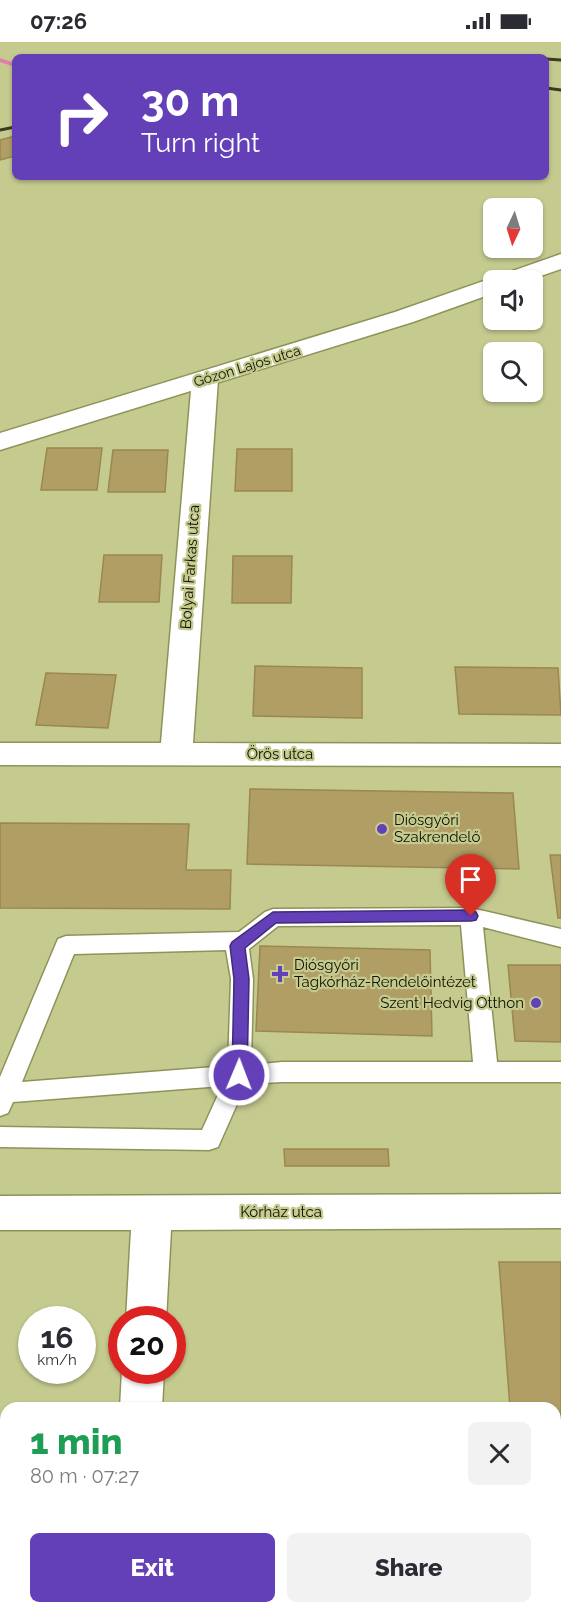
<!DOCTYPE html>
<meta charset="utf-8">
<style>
body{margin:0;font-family:Raleway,sans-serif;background:#f2f2f3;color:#2b2b33;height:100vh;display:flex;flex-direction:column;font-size:22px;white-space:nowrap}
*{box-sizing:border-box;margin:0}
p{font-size:20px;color:#7c7c81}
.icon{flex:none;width:33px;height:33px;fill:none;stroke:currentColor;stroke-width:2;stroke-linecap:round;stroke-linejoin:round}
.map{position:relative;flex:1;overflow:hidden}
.sheet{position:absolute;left:0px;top:1360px;width:561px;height:212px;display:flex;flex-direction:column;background:#fff;border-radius:18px 18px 0 0;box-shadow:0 2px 4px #0004}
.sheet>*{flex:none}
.banner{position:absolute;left:12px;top:12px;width:537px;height:126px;border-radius:9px;box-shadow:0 2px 4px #0004;background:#6440b8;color:#fff;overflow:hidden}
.needle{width:39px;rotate:184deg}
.tools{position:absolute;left:483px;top:156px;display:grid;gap:12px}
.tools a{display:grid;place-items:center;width:60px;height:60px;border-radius:9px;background:#fff;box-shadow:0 2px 4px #0004;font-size:30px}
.speed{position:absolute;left:18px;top:1264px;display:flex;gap:12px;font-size:30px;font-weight:700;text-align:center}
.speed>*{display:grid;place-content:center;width:78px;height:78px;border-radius:50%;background:#fff;box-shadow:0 2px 4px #0004;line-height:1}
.speed small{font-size:15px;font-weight:400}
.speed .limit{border:9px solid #d22;background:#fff;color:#111}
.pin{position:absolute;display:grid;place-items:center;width:51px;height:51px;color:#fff;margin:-62px -26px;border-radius:50% 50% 50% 0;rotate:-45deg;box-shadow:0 0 6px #0007}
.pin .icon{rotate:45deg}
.me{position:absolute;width:66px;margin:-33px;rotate:1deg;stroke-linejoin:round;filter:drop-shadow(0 0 4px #0008)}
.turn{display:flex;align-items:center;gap:21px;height:126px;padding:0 30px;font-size:27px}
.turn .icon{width:78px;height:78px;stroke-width:2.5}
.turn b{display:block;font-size:42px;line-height:51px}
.round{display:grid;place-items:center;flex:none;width:63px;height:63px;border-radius:9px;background:#f2f2f3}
.overview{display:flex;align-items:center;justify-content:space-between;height:102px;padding:0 30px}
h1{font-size:36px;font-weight:800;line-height:45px;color:#1e9e55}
.button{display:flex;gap:12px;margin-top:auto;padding:12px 30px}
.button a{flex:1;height:69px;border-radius:9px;background:#6440b8;color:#fff;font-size:24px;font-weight:800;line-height:69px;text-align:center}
.button a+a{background:#f2f2f3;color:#2b2b33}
.status{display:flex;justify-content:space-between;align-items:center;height:42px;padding:0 30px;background:#fff;direction:ltr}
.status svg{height:16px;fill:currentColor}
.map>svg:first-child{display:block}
</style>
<div class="status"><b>07:26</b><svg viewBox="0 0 49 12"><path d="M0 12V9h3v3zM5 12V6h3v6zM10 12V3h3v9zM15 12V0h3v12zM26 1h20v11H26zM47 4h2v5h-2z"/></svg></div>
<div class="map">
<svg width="561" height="1571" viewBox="0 0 561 1571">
<rect width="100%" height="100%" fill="#c5ca8f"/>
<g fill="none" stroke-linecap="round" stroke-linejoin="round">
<path fill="#e27eac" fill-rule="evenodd" d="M0 16 15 21V25L0 20Z"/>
</g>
<path fill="#b09e65" stroke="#9a8850" stroke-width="1.5" d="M15 94V114L0 118V98Z
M47 406H102L97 448H41Z
M237 407H292V449H235Z
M113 408H168L165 450H108Z
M104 513H162L159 560H99Z
M233 514H292L291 561H232Z
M255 624 362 626V676L253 674Z
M455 625 558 626 561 673 459 672Z
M46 631 116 633 108 686 36 683Z
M250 747 513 751 519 827 247 822Z
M0 781 189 782 186 828H231L230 867 0 866Z
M550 813H561V876H558Z
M260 904 430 908 432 994 256 989Z
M508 923H561V1000L515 999Z
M284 1107H388L389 1124H285Z
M499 1220H561V1432H555V1366H510Z
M555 1530H561V1571H524V1566H555Z"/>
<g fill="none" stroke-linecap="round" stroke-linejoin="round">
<defs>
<path id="service" d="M471 866 561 887V905L483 885 497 1020H561V1040H282L246 1042 218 1105 209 1108 0 1105V1085L202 1088 222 1044 13 1060 8 1071 0 1074V1035L58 897 66 894 239 890 265 870 273 867ZM461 883 473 1020H282L251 1023 253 937 249 907 278 884ZM226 908 231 937 228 1024 22 1040 74 912Z"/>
<path id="minor" d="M205 329 214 332 218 337 193 701 561 702V724L0 723V701H161L192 337 196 332Z
M561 1152V1186L171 1188 166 1278H126L131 1188H0V1154Z
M122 1329H164L162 1366H120Z
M106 1566H152V1571H106Z"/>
<path id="secondary" d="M561 212V227L529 238H494V251L413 280 0 408V391L395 270Z"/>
</defs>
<use href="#service" stroke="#8f935a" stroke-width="3"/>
<use href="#minor" stroke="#8f935a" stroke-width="3"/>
<use href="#secondary" stroke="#8f935a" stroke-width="3"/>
<use href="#service" fill="#fff" fill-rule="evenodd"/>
<use href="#minor" fill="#fff" fill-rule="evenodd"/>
<use href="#secondary" fill="#fff" fill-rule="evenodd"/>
<path stroke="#3a3c21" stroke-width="3" d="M444 15H501
M546 17 561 18
M546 46 561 48
M0 88 15 85"/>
</g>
<path fill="#6440b8" stroke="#412a78" stroke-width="1.5" d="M471 868 476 870 478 874 476 878 471 879 276 881 245 906 249 937 247 1033 245 1038 239 1040 234 1038 232 1033 234 937 230 904 232 900 273 870Z"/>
<g fill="#6440b8" stroke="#c5ca8f" stroke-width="2">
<circle cx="382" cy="787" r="6"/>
<path d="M277 923h6v6h6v6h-6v6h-6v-6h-6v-6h6z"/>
<circle cx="536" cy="961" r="6"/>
</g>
<g text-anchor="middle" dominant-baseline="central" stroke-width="4.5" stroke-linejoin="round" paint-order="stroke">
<g font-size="14" fill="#111200" stroke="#c5ca8f">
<text transform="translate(247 324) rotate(-17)">Gózon Lajos utca</text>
</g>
<g font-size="15" fill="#111200" stroke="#c5ca8f">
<text transform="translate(190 525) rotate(-86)">Bolyai Farkas utca</text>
<text x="280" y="712">Örös utca</text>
<text x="281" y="1170">Kórház utca</text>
</g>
<g font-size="15" fill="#111200" stroke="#c5ca8f" text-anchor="start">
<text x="394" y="778">Diósgyőri<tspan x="394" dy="17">Szakrendelő</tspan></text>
<text x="294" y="923">Diósgyőri<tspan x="294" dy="17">Tagkórház-Rendelőintézet</tspan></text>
<text x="524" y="961" text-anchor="end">Szent Hedvig Otthon</text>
</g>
</g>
</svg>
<div class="tools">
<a><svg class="needle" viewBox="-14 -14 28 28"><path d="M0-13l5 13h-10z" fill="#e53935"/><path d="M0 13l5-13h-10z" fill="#7c7c81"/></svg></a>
<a><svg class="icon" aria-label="sound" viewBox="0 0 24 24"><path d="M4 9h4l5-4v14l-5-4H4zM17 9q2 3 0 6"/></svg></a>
<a><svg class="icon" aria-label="search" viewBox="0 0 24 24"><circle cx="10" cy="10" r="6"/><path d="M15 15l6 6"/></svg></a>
</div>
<div class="speed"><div>16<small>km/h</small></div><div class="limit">20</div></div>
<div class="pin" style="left:471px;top:874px;background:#d93025"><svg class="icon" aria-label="arrive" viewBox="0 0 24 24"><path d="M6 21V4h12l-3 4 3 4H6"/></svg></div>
<svg class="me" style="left:239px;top:1033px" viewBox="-20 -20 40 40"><circle r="17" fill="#6440b8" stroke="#fff" stroke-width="3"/><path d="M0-11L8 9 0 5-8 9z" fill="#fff"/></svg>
<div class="banner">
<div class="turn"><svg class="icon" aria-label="right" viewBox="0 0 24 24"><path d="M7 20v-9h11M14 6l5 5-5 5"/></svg><div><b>30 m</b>Turn right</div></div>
</div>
<section class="sheet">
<div class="overview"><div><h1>1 min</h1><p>80 m · 07:27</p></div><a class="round"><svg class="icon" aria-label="close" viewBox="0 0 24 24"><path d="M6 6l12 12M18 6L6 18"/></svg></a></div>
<div class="button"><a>Exit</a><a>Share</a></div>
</section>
</div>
